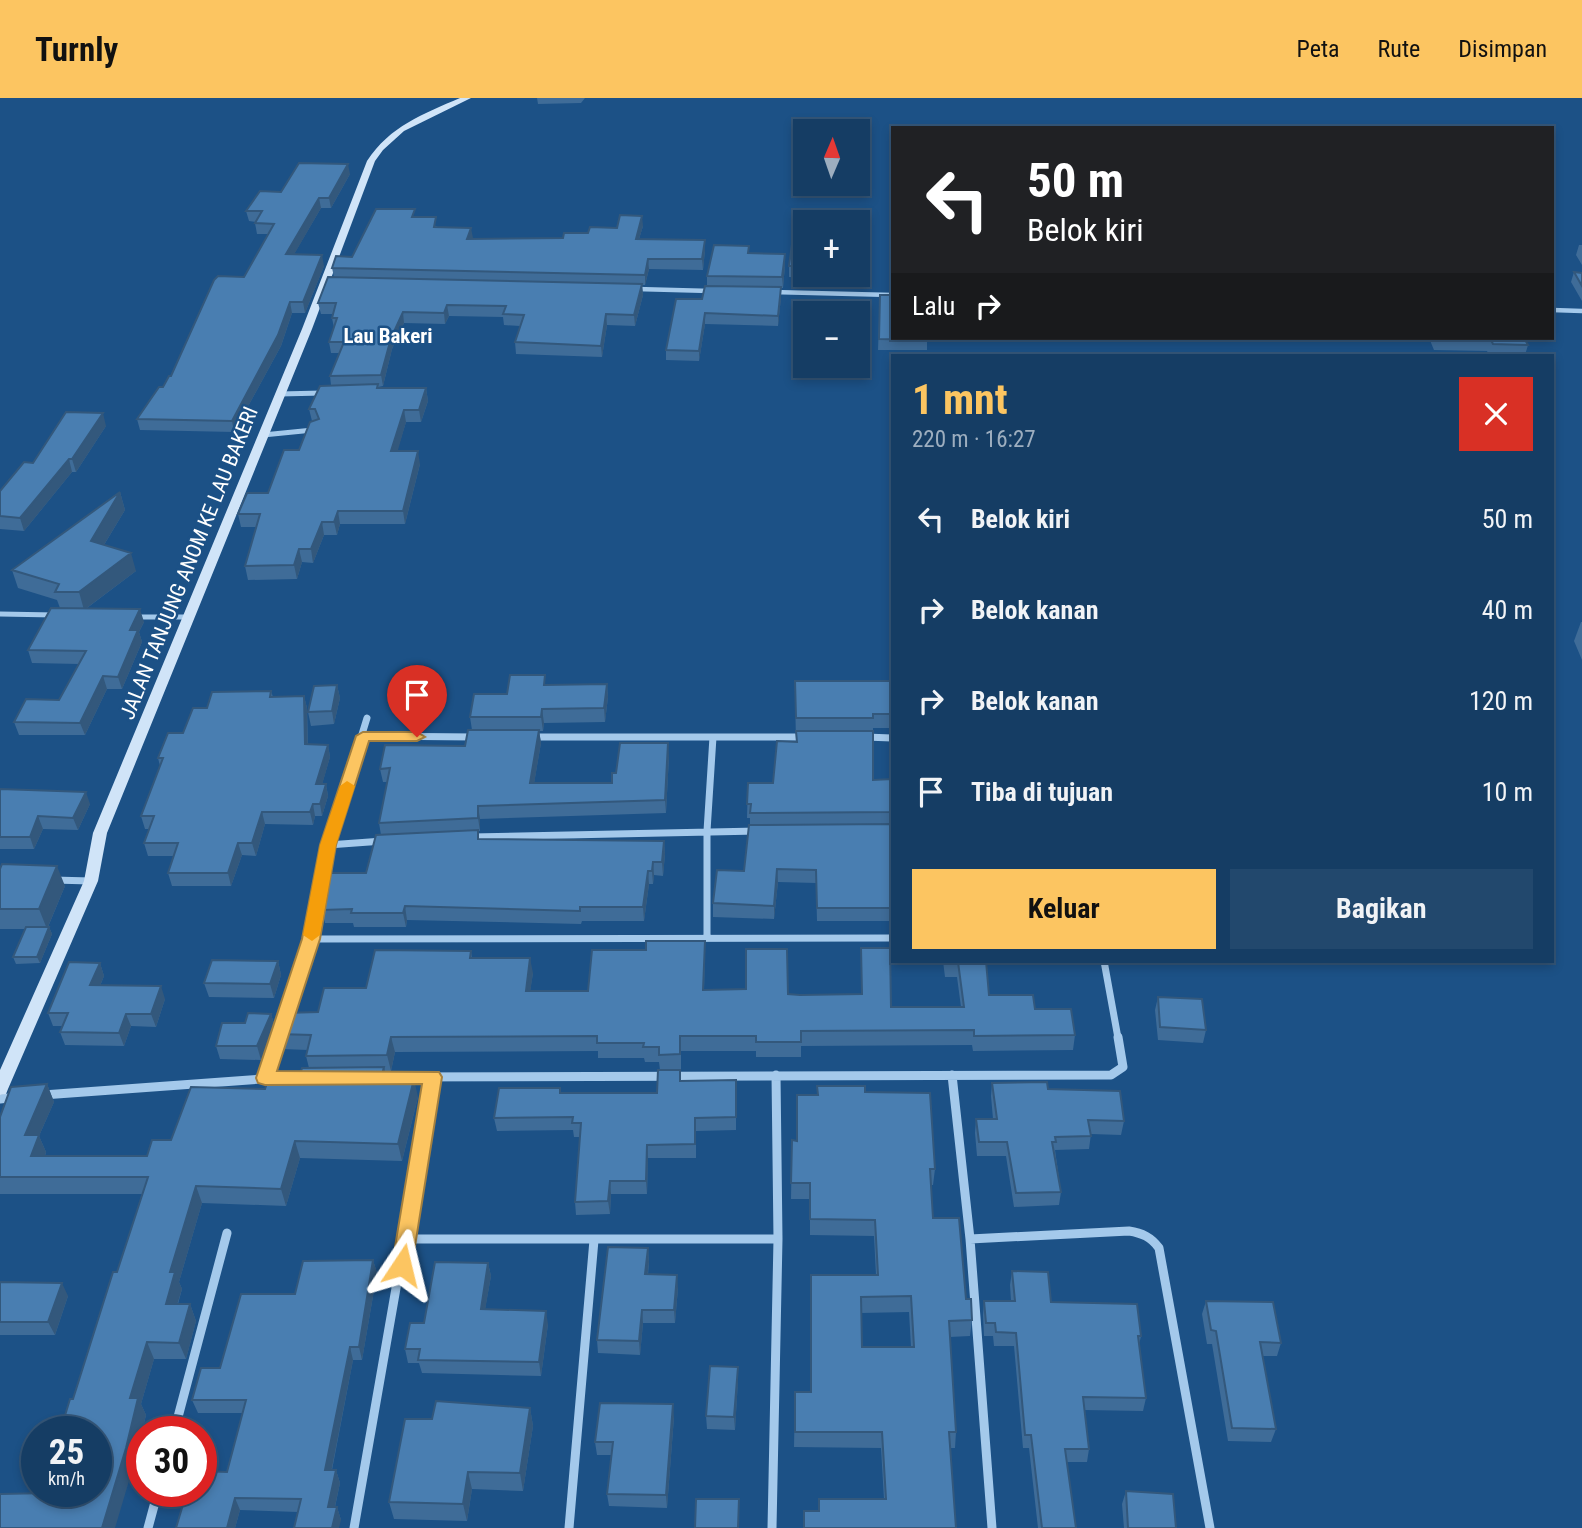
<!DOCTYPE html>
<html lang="id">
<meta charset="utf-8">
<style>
body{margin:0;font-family:"Roboto Condensed",sans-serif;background:#22486d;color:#f1f3f6;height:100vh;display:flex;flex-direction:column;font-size:26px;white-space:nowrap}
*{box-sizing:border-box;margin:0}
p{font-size:23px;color:#9daebf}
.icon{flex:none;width:38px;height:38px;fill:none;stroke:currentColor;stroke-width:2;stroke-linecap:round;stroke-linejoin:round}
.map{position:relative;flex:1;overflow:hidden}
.details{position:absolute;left:891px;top:256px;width:663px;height:609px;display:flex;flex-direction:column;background:#153d64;border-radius:0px;box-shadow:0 4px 10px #0003,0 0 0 2px #345678}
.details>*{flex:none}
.hud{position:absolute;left:891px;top:28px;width:663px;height:214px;border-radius:0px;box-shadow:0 4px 10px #0003,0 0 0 2px #345678;background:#202124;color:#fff;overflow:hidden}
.needle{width:46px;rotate:2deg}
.controls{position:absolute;left:793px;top:21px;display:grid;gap:14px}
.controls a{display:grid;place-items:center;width:77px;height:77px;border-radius:0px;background:#153d64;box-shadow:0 4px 10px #0003,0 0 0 2px #345678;font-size:35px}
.speed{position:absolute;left:21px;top:1318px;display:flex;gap:14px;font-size:35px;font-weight:700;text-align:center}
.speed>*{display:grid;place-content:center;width:91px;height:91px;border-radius:50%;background:#153d64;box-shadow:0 4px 10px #0003,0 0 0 2px #345678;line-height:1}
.speed small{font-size:18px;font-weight:400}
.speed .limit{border:10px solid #d22;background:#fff;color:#111}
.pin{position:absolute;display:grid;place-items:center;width:60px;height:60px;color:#fff;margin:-72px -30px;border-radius:50% 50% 50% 0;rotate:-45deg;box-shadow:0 0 7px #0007}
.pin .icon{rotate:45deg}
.me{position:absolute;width:77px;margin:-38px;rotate:10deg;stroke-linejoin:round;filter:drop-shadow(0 0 5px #0008)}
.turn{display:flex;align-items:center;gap:24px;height:147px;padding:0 21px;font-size:32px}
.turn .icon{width:91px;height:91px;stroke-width:2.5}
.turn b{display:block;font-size:49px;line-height:60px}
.then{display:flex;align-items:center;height:66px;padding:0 21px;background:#0003;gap:14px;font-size:26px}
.round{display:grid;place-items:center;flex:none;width:74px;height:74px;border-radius:0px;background:#22486d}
.head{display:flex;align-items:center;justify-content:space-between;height:119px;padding:0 21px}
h1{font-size:42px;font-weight:700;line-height:52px;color:#fcc561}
.primary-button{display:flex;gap:14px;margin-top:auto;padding:14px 21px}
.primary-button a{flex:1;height:80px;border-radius:0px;background:#fcc561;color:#111;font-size:28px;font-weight:700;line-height:80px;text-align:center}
.primary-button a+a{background:#22486d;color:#f1f3f6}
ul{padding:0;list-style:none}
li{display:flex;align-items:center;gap:21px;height:91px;padding:0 21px}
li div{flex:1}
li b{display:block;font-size:26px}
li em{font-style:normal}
header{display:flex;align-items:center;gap:42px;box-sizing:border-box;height:98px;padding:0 35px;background:#fcc561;color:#111}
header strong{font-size:33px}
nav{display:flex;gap:38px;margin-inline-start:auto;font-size:24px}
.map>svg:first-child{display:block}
</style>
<header>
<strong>Turnly</strong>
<nav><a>Peta</a><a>Rute</a><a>Disimpan</a></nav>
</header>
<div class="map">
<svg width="1582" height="1430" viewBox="0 0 1582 1430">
<rect width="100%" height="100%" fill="#1c5186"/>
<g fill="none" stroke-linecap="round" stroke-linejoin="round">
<path stroke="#a4c9eb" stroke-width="4.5" d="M636 191 711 193
M772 194 892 197
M1552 212 1582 213"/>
<path stroke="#a4c9eb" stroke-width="5" d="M279 296 323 295
M263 337 313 332
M0 516 55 517
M134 519H187"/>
<path stroke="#a4c9eb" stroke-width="7" d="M363 638 475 639
M532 639H804
M865 639 892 640
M472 739 758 733
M328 747 383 743
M53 782 91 783
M707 840V733L713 639
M311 841 892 840
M1104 863 1118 940
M278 940 311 841 328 747 367 620"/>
<path stroke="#a4c9eb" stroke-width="9" d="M952 977 970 1141 992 1430
M378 979 1111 977 1123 969 1118 939
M265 980 279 939
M43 997 275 980
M0 1001 17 999
M407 1141H778
M970 1141 1129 1133C1142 1135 1151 1139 1159 1150L1210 1430
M174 1334 227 1135
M148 1430 158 1393
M354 1430 433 979
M569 1430 594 1142
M772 1430 778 1141 776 977"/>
<path fill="#d0e4f8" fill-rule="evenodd" d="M460 0H471L404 33 383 52 375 63 312 231 107 735 98 783 8 991 6 996 0 997V972L84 783 93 735 302 231 367 63C390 28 423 16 460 0Z"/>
</g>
<path fill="#3f6c98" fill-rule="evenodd" d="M537 0H585L581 5 538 6Z
M350 76 331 110H321L294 156 324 168 305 215H292L281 248 234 334 140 332 137 321 171 278 244 179 268 136H257L255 125 256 124 249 123 246 113 281 94Z
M416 119 438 129 472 141 563 140 617 130 643 128 639 141 705 142V152L703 172 649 171 645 187H642L643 197 635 228 607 227 602 259 516 256 515 244 520 228 504 227 503 219 449 218 445 226 404 225 392 251 383 288 378 289 379 290H426L428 303 421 324H406L397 353 420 366 405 426H340L337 437H324L313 465 302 464 297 481 248 482 245 468 256 429H241L238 416 268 395 299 352 312 323 309 311 331 287 330 278 339 255H331L329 244 334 230 332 220 333 216H321L318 205 334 179 332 170Z
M805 146V177H817L816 180 789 179V168Z
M1579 147H1582V167L1576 157Z
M749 155 785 156V167L783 190H781V199L778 228 705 226 699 263 666 262V252L702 201 707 188V178Z
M1574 174 1582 175V203L1571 184Z
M880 197 927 240V252H878Z
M985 240H1018V244L986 243Z
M1429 240H1524L1528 247 1525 257H1489L1487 253 1434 252Z
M106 328 76 374H72L24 433 0 431V393L33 365Z
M120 394 125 412 104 447 136 473 87 510 144 524 139 534 142 544 122 591H107L85 637H19L14 624 59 602 79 566 32 565 28 552 60 510 57 502 18 490 12 472Z
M1581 524H1582V562L1574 543Z
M438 582 440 596 435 616H409L407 603Z
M892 583V630H873V682L892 681V828H890V823H817L816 785 778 784 774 821 713 819V805L744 773 750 727V720H747L748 685H773L796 644 795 597Z
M607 586 608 599 605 624 544 625 543 633H539L541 645 534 685H612L616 675 669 658 666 715 480 721V733H478L479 741 664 743 665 756 663 778 654 777 653 786H649L644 823H582L581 826 407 822 406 829H354L353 825H325L322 812 366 775 381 737 379 725 387 684H383L380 671 465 648 472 632 470 619 507 596 546 587Z
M337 587 340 600 334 626 311 628 308 614Z
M271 593 273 599 304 598 307 610 308 646 328 647 330 659 322 686H326L328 698 322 718H315L313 727 265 726 256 758 242 757 231 788H172L168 775 174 758H148L144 745 149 731H145L141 718 160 668 158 660 207 610Z
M0 691 90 706 78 732 43 731 34 751H0Z
M0 771 65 788 48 829H49L52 836 40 865 16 866 13 859 25 831H0Z
M705 843V858L704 892 800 897 861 896V850L891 909H961L957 879H945L943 863H986L989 897 1035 911 1075 937 1073 952 973 953 972 947 801 948V959H756V953H681V972H660L659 964H645L644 960H598V953L395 954 391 973H384L386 980 418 999 402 1063 300 1060 286 1108 202 1105 179 1184 182 1191 178 1206H190L196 1223 186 1261H154L141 1306 146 1317 134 1366 96 1393 73 1301 117 1174 142 1096H0V1019L47 986 54 1004 39 1038 46 1054 45 1058H147L171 1042 265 991 299 980 309 970 306 958 308 952 282 951 278 936 318 914 366 890 471 853 472 860 533 875 530 893H588L646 852Z
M278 863 281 877 274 900 209 899 204 885Z
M100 865 104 878 100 888 165 901 156 929 131 928 124 948 65 947 60 934 62 928H53L48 915Z
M1158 899 1206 932 1203 945 1158 942 1155 912Z
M271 916 275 929 261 962 220 961 216 948 245 925Z
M736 982V1032L696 1033V1060H648L647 1096H611L610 1116 576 1117 575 1104 580 1039H574L573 1032 497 1033 494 1020 560 990 561 995H657L681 983Z
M992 985 1048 991 1124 1023 1121 1037 1091 1036 1089 1051 1055 1052 1061 1094 1059 1107 1014 1109 1006 1058H977L975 1035 976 1021H993L991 998Z
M865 994 935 1071 933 1087H931L933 1120 966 1201 972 1222 970 1238 950 1239 956 1334 955 1350H950L956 1430 819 1413V1401H884L881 1350 794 1349 795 1294H811V1177H876L874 1138 810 1137V1101H791L792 1042 797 1043ZM909 1214 911 1249H862L861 1215Z
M648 1150 649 1164 648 1177 678 1190 675 1225H643L640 1257 598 1255 597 1242Z
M373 1162 377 1175 362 1262H353L332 1372H336L340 1385 335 1409H337L341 1422 298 1414 240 1412 235 1430 227 1374 243 1315H198L192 1302 220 1270 295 1196Z
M488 1165 491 1178 485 1211 548 1226 541 1278 422 1275 419 1265H408L405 1251 424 1225Z
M1012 1173 1051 1204 1141 1238 1139 1247 1146 1300 1143 1313 1084 1312 1089 1351 1087 1364H1067L1076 1430H1038L1029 1350H1023L1014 1248H994L993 1238H984L983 1217 984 1203H1011L1010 1187Z
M0 1184 68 1198 55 1237H0Z
M1206 1203 1281 1245 1277 1258H1262L1276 1331 1271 1344 1228 1343 1212 1246H1207L1202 1216Z
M738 1282 735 1332 707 1331 706 1318Z
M530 1310 533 1328 523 1393 472 1391 467 1423 394 1421 389 1404 432 1321Z
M674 1319 667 1410 609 1408 607 1396 611 1357H597L595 1344Z
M1126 1393 1176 1430H1124L1122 1406Z"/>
<path fill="#33587c" d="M348 66 350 76 331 110 329 100Z
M319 100 321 110 288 167 286 156Z
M642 118 643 128 636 151V141Z
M471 130 473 140 467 141Z
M705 142V152L703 172 702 161Z
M785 156V167L783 190 782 179Z
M322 157 324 168 305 215 303 204Z
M648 161 649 171 645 187V177Z
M642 186 643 197 635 228 634 217Z
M781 189V199L778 228V218Z
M290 204 292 215 281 248 234 334 232 323Z
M447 207 449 218 445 226 444 215Z
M403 214 404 225 392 251 383 288 381 277 391 240Z
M705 215V226L699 263V253Z
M606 216 607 227 602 259 601 248Z
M426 290 428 303 421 324 419 312Z
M404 312 406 324 394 366 391 353Z
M103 315 106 328 76 374 72 361Z
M418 353 420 366 405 426 403 413Z
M69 361 72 374 24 433 20 420Z
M120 394 125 412 96 460 91 443Z
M338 413 340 426 337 437 334 424Z
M322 424 324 437 313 465 311 451Z
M299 451 302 464 297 481 294 467Z
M131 455 136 473 84 512 79 494Z
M140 511 144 524 139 534 142 544 122 591 118 579 130 532Z
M103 578 107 591 85 637 80 625Z
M438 582 440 596 435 616 433 603Z
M607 586 608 599 605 624 604 610Z
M337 587 340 600 334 626 332 613Z
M304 598 307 610 308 659 305 646Z
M542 611 544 625 543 633 541 619Z
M539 632 541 645 532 698 530 685Z
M668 645 669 658 666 715 665 702Z
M328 647 330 659 319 698 316 686Z
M326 686 328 698 322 718 320 706Z
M86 694 90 706 78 732 73 720Z
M313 706 315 718 313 727 310 714Z
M478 708 480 721V733L478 720Z
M262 714 265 726 256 758 252 745Z
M38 718 43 731 34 751 30 739Z
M664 743 665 756 663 778 662 764Z
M238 745 242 757 231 788 228 775Z
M653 764 654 777 653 786 652 773Z
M57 768 65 788 47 831 39 811Z
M777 771 778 784 774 821V808Z
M648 773 649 786 644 823 643 809Z
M405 808 407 822 406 829 403 815Z
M49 829 52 836 40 865 37 859Z
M530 860 533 875 528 908 526 893Z
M278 863 281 877 274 900 270 886Z
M100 865 104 878 95 900 90 887Z
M161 888 165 901 156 929 151 916Z
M126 916 131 928 124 948 119 935Z
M271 916 275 929 261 962 257 948Z
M391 939 395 954 391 973 387 957Z
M384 969 388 987 381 980Z
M414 981 418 999 402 1063 398 1046Z
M47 986 54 1004 39 1038 46 1054 38 1075 31 1058 25 1037Z
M295 1043 300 1060 286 1108 281 1091Z
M647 1047 648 1060 647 1096 646 1083Z
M610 1083 611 1096 610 1116 608 1103Z
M196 1088 202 1105 179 1184 182 1191 172 1223 166 1206 170 1174Z
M648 1150 649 1164 646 1190 645 1176Z
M373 1162 377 1175 362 1262 359 1249Z
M488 1165 491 1178 483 1224 481 1211Z
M677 1177 678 1190 675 1225 674 1212Z
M62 1185 68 1198 55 1237 48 1224Z
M190 1206 196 1223 186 1261 179 1245Z
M642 1212 643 1225 640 1257 639 1243Z
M546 1213 548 1226 541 1278 539 1264Z
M147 1244 154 1261 141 1306 146 1317 134 1366 115 1430H102L130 1300Z
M350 1249 353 1262 329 1385 325 1372Z
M738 1269V1282L735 1332 734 1319Z
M673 1306 674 1319 667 1410 666 1397Z
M530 1310 533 1328 523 1393 520 1375Z
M336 1372 340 1385 332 1422 328 1409Z
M468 1374 472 1391 467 1423 463 1406Z
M235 1400 240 1412 235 1430H227Z
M337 1409 341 1422 339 1430H332Z"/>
<path fill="#497eb1" stroke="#33587c" stroke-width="2" fill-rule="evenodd" d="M299 65 348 66 329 100H319L286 156 322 157 303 204H290L278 237 232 323 137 321 159 289H163L169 278H171L214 182 218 178 244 179 274 126 255 125 262 113H246L260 93 281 94Z
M376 111H415L412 119H436L434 129 471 130 467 141 563 140 564 135H588L590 129 617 130 620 117 642 118 636 141 705 142 702 161H648L645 177 332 170 336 158 352 159Z
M792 146H805V168H789Z
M714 147 749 148 748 155 785 156 782 179 707 178Z
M1574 174 1582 175V188Z
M328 179 642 186 634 217 606 216 601 248 515 244 524 217 503 216 506 208 447 207 444 215 403 214 391 240 381 277 330 278 344 244H329L337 220H332L336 205H318Z
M705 188 781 189 778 218 705 215 699 253 666 252 676 201H702Z
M880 197H892V240H927V242L879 241Z
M1436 240H1524L1528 247 1493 246 1491 242Z
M378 286 377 290H426L419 312H404L391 353H418L403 413H338L334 424H322L311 451H299L294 467 245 468 260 416H238L247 395H268L284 352H299L310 324 319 321 315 311H309L320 288Z
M66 314 103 315 72 361H69L20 420 0 418V393L24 364 33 365Z
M120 394 91 443 131 455 79 494H55L59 486 12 472Z
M51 510 140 511 130 532H138L118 579 103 578 80 625 14 624 26 601 59 602 86 553 28 552Z
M510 577H545L544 587 607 586 604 610 542 611 541 619H470L474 596H507Z
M412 582H438L433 603H407Z
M795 583H892V616H873V620H796Z
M337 587 332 613 308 614 314 588Z
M271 593 270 599 304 598 305 646 328 647 316 686H326L320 706H313L310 714H262L252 745H238L228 775H168L178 745H144L154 718H141L163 660H158L168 635H183L193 610H207L212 594Z
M468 632H539L530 685H612V675H616L620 645H668L665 702 478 708V720L379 725 390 670 380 671 385 647 465 648Z
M796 633H873V682L892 681V714L750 715 751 706H747L748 685H773L777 643 797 644Z
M0 691 86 694 73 720 38 718 30 739H0Z
M892 726V815H890V810H817L816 772 777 771 774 808 713 805 717 772 744 773 749 727Z
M478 732V741L664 743 662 764H653L652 773H648L643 809H580V813L405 808 403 815H351L352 811 322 812 331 775H366L376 737Z
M2 766 57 768 39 811H0V771Z
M26 829H49L37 859H13Z
M646 843H705L703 892 746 891V851H787L788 896 800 897 862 896 861 850H890L891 909H964L958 864 946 863H986L989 897H1033L1035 911H1071L1075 937 974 938V932L801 933V944H756V938H680V956L659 957V949H643L644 945H597V938L391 939 387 957 306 958 311 937 278 936 284 915 318 914 324 890H366L375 852 471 853 470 860H530L526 893H588L592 852H646Z
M212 862 278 863 270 886 204 885Z
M69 864 100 865 90 887 161 888 151 916H126L119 935 60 934 68 915H48Z
M1158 899 1202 901 1206 932 1160 929Z
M248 915 271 916 257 948H216L222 925H245Z
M384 969 381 980 414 981 398 1046 295 1043 281 1091 196 1088 170 1174H175L166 1206H190L179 1245 147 1244 130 1300H138L126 1350 102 1430H0V1396L48 1395 49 1393H96V1334H60L70 1301H73L113 1174H117L148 1079H0V1019L11 989 47 986 25 1037H39L31 1058H147L152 1042H171L191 989 265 991 269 979 299 980 302 970Z
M658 972H680V983L736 982V1019L695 1020V1046L647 1047 646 1083H610L608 1103 575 1104 581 1025H572L573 1019 494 1020 499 990H560V995H657Z
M1047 984 1048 991 1120 993 1124 1023 1088 1022 1091 1038 1055 1039 1056 1044H1052L1061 1094 1016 1095 1007 1044H979L976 1021H997L992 985Z
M817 988H865V994L930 995 935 1071H930L933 1120H959L966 1201H971L972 1222 949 1223 956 1334H949L956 1430H804V1413H819V1401H886L882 1334H795V1294H811V1177H878L875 1122 810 1121V1085H791L792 1042 797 1043V997H818ZM911 1198 914 1249H862L861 1199Z
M608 1149 648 1150 645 1176 677 1177 674 1212H642L639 1243 597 1242Z
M373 1162 359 1249H350L325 1372H336L328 1409H337L332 1430H294L301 1401 235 1400 227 1430H176L187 1393H201V1373L227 1374 246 1302H192L201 1270H220L241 1196H295L303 1163Z
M435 1164 488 1165 481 1211 546 1213 539 1264 418 1262 420 1251H405L410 1225H424Z
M1012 1173 1048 1174 1051 1204 1137 1206 1141 1238H1138L1146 1300 1083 1299 1089 1351H1065L1076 1430H1042L1031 1337H1025L1016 1235 996 1234 995 1225H986L984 1203H1015Z
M0 1184 62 1185 48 1224H0Z
M1206 1203 1273 1204 1281 1245 1260 1244 1276 1331 1232 1330 1216 1233 1211 1232Z
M710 1268 738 1269 734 1319 706 1318Z
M436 1303 530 1310 520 1375 468 1374 463 1406 389 1404 405 1321H432Z
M600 1305 673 1306 666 1397 607 1396 613 1344H595Z
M1126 1393 1173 1396 1176 1430H1128Z
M696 1401H739L738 1430H695Z"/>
<path fill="#fcc561" stroke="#a4803f" stroke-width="2" d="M363 634H417L425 639 417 643H369L336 747 320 841 277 973 439 974 442 979 412 1167 409 1173 402 1176 395 1173 392 1167 422 986 265 987 258 985 256 980 302 841 320 747 356 638Z"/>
<path fill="#f59e0b" d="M347 683 355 688 336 747 320 837 312 843 303 837 320 747 340 688Z"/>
<g text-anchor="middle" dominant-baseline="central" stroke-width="5" stroke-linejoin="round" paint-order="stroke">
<g font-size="21" font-weight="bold" fill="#fff" stroke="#1c5186">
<text x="388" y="238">Lau Bakeri</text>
</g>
<g font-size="21" fill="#fff" stroke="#1c5186">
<text transform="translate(189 465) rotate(-68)">JALAN TANJUNG ANOM KE LAU BAKERI</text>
</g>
</g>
</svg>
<div class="controls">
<a><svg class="needle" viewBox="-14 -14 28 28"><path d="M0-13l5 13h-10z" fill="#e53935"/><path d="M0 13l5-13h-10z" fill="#9daebf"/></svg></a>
<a>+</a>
<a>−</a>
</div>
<div class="speed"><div>25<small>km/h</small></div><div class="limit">30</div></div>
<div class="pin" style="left:417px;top:639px;background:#d93025"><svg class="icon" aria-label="arrive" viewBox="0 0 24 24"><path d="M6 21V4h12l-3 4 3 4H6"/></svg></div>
<svg class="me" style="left:402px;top:1167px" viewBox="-20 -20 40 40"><path d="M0-17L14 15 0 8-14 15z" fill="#fcc561" stroke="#fff" stroke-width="4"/></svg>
<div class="hud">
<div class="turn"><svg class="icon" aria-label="left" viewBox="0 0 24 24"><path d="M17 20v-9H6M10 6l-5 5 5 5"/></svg><div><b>50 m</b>Belok kiri</div></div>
<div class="then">Lalu<svg class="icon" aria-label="right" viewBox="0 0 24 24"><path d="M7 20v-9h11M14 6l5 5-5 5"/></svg></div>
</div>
<section class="details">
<div class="head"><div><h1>1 mnt</h1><p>220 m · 16:27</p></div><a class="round" style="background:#d93025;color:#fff"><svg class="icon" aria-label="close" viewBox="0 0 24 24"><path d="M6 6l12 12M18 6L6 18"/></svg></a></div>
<ul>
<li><svg class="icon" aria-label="left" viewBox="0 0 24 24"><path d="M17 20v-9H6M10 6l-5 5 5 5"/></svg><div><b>Belok kiri</b></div><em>50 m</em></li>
<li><svg class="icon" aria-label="right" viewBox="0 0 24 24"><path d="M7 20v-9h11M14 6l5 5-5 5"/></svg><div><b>Belok kanan</b></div><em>40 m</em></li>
<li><svg class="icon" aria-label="right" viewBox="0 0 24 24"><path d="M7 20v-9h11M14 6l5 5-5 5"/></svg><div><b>Belok kanan</b></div><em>120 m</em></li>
<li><svg class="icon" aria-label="arrive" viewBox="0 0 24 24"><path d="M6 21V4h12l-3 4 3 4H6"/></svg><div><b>Tiba di tujuan</b></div><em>10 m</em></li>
</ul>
<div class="primary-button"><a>Keluar</a><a>Bagikan</a></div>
</section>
</div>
